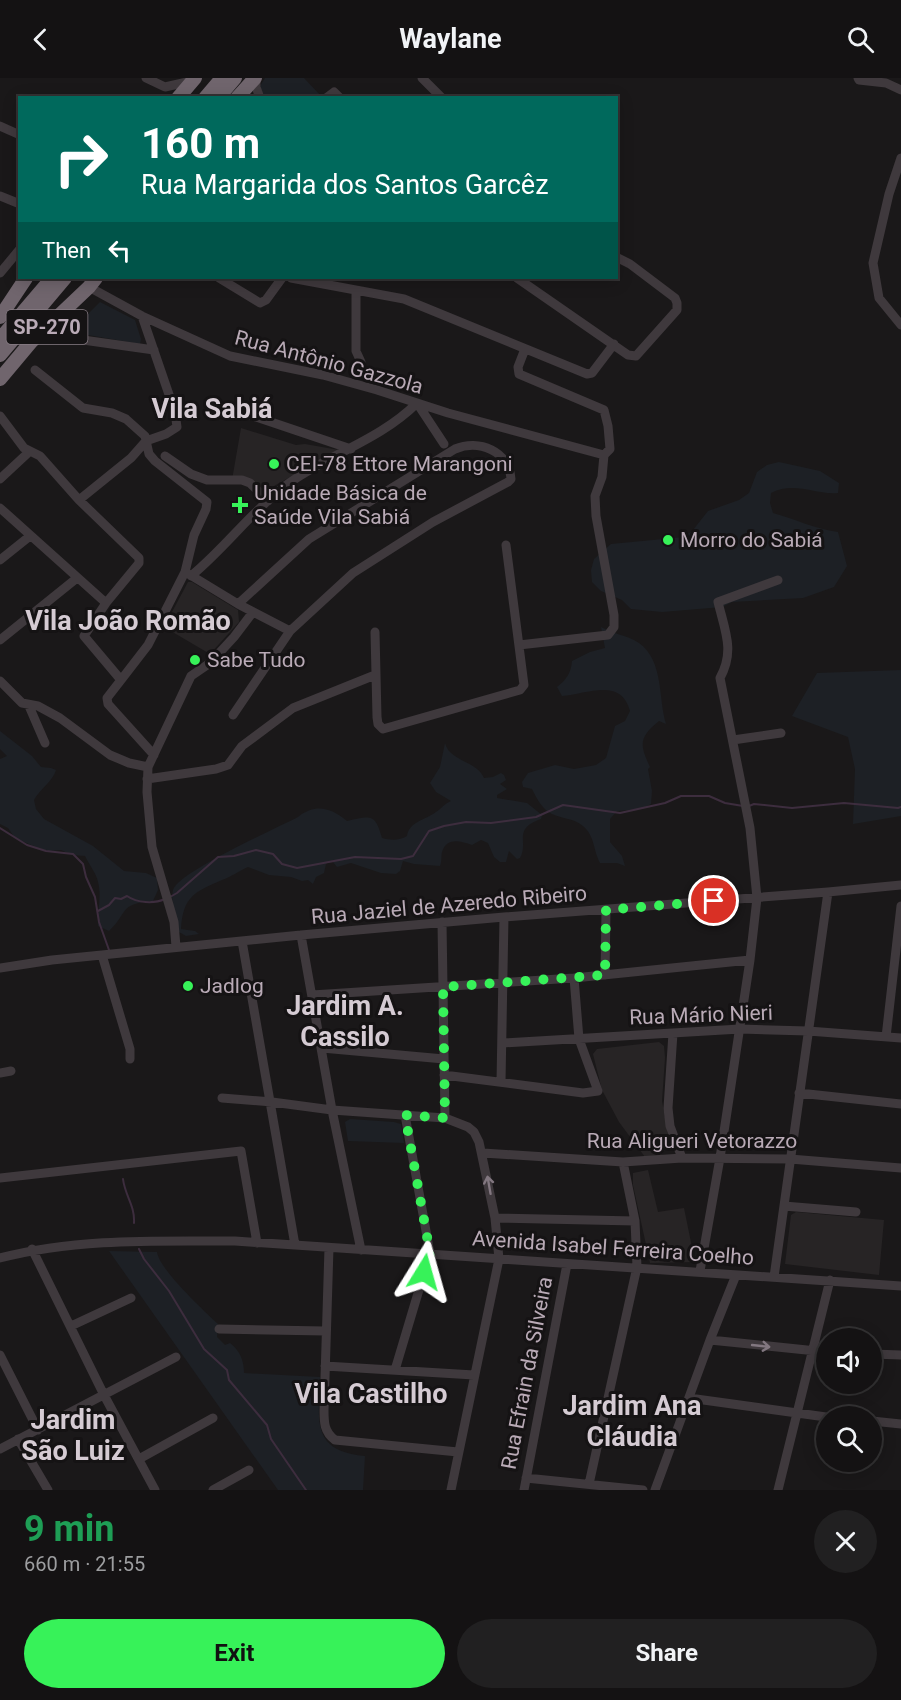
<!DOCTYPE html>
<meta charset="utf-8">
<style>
body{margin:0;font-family:Roboto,sans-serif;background:#212021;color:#f1f3f6;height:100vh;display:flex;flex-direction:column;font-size:22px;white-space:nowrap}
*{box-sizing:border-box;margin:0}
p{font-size:20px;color:#9d9ea0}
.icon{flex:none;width:33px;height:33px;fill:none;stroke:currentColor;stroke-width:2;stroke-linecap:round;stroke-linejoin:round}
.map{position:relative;height:1412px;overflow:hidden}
.details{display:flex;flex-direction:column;background:#141213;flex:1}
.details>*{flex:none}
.banner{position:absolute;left:18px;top:18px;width:600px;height:183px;border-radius:0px;box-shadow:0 3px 15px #0003,0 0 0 2px #333233;background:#00695c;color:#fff;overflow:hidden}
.controls{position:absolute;left:816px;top:1250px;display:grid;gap:12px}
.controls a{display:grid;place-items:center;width:66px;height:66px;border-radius:50%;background:#141213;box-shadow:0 3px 15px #0003,0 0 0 2px #333233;font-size:30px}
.pin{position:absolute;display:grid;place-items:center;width:51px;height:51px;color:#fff;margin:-26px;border:3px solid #fff;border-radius:50%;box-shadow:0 2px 6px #0007}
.me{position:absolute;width:66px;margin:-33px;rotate:8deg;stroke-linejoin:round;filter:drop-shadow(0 0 4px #0008)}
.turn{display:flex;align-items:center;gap:21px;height:126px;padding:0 24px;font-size:27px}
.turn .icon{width:78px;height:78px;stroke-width:2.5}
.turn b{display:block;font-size:42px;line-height:51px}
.then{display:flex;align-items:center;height:57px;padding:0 24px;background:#0003;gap:12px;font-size:22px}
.round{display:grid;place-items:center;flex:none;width:63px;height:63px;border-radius:32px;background:#212021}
.headline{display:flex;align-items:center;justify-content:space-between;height:102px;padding:0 24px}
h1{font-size:36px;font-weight:700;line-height:45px;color:#1e9e55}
.primary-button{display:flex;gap:12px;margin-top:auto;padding:12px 24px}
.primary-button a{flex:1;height:69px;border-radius:36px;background:#37f259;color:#111;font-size:24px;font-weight:700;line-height:69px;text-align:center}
.primary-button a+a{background:#212021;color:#f1f3f6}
header{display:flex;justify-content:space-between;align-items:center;height:78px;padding:0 24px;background:#141213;font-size:27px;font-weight:700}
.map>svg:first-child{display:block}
</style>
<header><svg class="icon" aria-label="back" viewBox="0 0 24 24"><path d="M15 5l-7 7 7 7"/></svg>Waylane<svg class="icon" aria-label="search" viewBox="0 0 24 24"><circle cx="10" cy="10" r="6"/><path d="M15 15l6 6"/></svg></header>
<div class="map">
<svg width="901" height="1412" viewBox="0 0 901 1412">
<rect width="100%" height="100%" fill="#1a1819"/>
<path fill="#272425" d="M241 350 296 367 305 366 339 372 265 413 232 402Z
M188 504H192L238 532 239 544 210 576 164 549Z
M659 964 664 968 665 980 662 1023 669 1061 666 1071 661 1077 645 1079 619 1044 602 1012 593 976 597 971Z
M648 1092 658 1134 684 1130 695 1184 650 1185 633 1107V1095Z
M796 1134 884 1142 879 1197 785 1186 791 1137Z"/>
<path fill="#1d2025" d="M265 0H304L321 18 267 19 262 15 260 8Z
M100 224 135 242 141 261 140 266 82 256 77 250 79 245Z
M779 384 820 393 839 405 838 415C814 417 795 403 771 415L770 425 773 435C795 441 815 451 838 454L847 488 834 509 803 520 732 524 722 529 662 534 631 531 622 522 601 513 592 504 591 492 594 481 611 466 684 459 693 452 708 433 739 422 749 415 757 394 767 387Z
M601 549C613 556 627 557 639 565 664 583 658 620 666 646L659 643C638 660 640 667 650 689L648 691 652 713 651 726 641 731 617 733 610 741V764L622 778 625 788 617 785H600C593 772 595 758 583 748 574 740 562 741 552 736 542 731 537 721 532 711L523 709 522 704 528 695 555 687 574 691 596 687 606 680 615 648 625 643 630 633C621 599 587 616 562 618L557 609C566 602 571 595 572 583L590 574 605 570Z
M901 592V738L853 746 855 691 848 659 792 638 817 595Z
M0 653 32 678 41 689 51 690 56 692C53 703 40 711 34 722L36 731 44 741 93 768 124 793 146 795 157 800 158 812 153 823C118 826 129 834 109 853L98 848C97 833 102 819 98 804 97 797 89 786 85 778L72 777 61 772 49 773 38 770 15 760 8 750 0 746V681L7 678 0 671Z
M445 665C449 683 477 683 484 700L493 699 501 695 504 697 506 702 500 706 507 711 497 717V720L527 725 542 737 541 741C512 751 529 764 520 780L517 781 509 773 506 784H500L494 779 488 765 481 762 472 767C460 763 447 759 442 774 441 778 442 783 440 788L414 786 403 783 400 793 396 796 381 795 351 785 337 789 333 784H329L326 786 324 795 316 799 313 806 308 802 302 803 291 799 269 797 248 789C239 793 231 799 222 802 194 814 183 819 181 851L195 853 199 856 186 858 179 854C176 842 170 825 173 812 178 794 277 750 298 739 316 725 331 730 347 743 371 738 375 735 382 760 390 762 399 763 407 758 409 744 425 742 436 734 441 731 444 726 451 723L436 714 430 705 440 689Z
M350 1041 394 1044 401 1046 404 1065 348 1063 345 1044Z
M109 1173 157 1174C159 1191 204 1233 218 1246L217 1259 225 1267 230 1265C240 1273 244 1282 244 1295L320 1299C319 1342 310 1373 365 1378L363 1412H278Z"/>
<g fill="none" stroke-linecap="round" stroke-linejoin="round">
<path stroke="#3d2d3e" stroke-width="2" d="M749 728 754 726 792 730 844 725 898 730 901 729
M0 750 27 767 46 773 73 776 83 786 86 799 95 819 99 844 109 872
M170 819 177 815 218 779 234 778 256 772 273 776 282 786 297 790 355 779 401 781 413 778 429 753 444 748 466 744 491 745 536 739 563 727 620 735 665 725 681 718H709L725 725 743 728
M98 833 109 827 115 820 121 821 127 818C137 825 154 826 165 821
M123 1101C125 1118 135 1127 134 1145
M139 1171 144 1181 169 1213 204 1271 227 1292 229 1302 267 1347 271 1361 306 1412"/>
<path stroke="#3f393d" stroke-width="9" d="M146 0 165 9 191 3
M256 0V9L260 20
M422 0 442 20
M858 0 859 2 886 5 901 12
M326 20 334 14 340 20
M0 48 20 57
M901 80 889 116 873 185 879 220 901 247
M0 118 20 126
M0 195 20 171
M219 200 260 225 266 222 282 200
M291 200 404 221 587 296 592 295 614 266
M517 200 628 277 636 278 677 232V225L675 220 630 186 616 179
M89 209 142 238 230 278 323 297 377 312 448 335 604 377
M356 212V273L361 284
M67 256 76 261 154 272
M525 271 518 289 519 296 604 332 608 348 610 371 604 377
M35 292 83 330 112 335 126 341 145 358 149 376 155 383 207 424 206 431 194 457 185 494 148 567 121 602
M247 336 351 371
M0 338 24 370 40 378 79 422 139 480V485L106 525 84 558 121 602 107 620 108 626 154 677
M165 378 191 396 207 402H242L250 405 268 423
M0 401 29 374
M79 422 131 380 146 363 166 356 177 349 175 334 142 238
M0 430 106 525
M0 482 30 458
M187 495 238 526 290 553
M191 498C225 470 250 435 285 408 326 377 379 363 417 325L444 366
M375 554 377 639 378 646 383 651 520 612 524 607 506 467
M0 562 77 500
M519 567 608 557 614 549V537L596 438 595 418 602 399 604 377
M0 603 22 625 38 628 60 640 110 677 129 685 148 689
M29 628 45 665
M233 637 290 553 353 495 433 444 508 404 511 401C509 373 479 361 455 371L309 461 238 526
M733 662 781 655
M147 701 216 691 228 687 242 668 293 630 375 597
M442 844 445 1040
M301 857 332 1032 361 1172
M242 863 295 1167
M176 869 174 844 152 769 147 714 148 689 191 598 210 585 234 559 253 534
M102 877 130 971V981
M0 890 52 882 301 857 504 839 828 814 901 807
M605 897 606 832
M312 917 574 900 750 882
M673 955 668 1030 670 1048 682 1080
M886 959 901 828
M502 965 740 951 808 953 901 960
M322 970 444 981
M0 995 11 993
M444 997 583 1015 598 1013 579 961 574 900
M501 1004 504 839
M799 1015 901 1026
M222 1020 272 1024 332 1032 445 1040 468 1049 474 1054 479 1064 495 1140 499 1181 451 1412
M483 1075 623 1084 682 1080 790 1081 901 1090
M0 1100 241 1073 257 1165
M784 1128 856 1134
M495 1140 635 1143
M329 1170 324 1332C324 1344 324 1354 335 1362L458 1374
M32 1171 104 1317 155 1412
M0 1180C77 1160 156 1163 235 1163L901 1208
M700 1193 720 1080 750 882 757 820 750 750 720 600C735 573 725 553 718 524L778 502
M774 1199 828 814
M71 1248 131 1220
M219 1251 325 1253
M710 1262 826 1274
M872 1276 901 1277
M0 1277 38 1352
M325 1288 474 1297
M395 1292 430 1175 405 1037
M689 1320 826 1339
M872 1343 901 1346
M18 1361 48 1412
M0 1371 176 1279
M139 1381 213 1340
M526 1400 643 1412
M589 1406 637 1189 635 1143 623 1084
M213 1412 249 1392
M524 1412 567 1186
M655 1412 710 1262 736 1197
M778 1412 830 1202"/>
<path stroke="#70656d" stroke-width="14" d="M178 20 195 0
M205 20 222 0
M218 20 235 0
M237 20 255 0
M0 239 26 200
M0 261 52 200
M0 277 65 200
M0 301 31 264 89 209 96 200"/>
</g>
<defs><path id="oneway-shaft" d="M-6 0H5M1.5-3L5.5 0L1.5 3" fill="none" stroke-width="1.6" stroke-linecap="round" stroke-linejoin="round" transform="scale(1.5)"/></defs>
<g stroke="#827780">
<use href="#oneway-shaft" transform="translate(489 1107) rotate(-100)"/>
<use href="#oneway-shaft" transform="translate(761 1268) rotate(6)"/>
</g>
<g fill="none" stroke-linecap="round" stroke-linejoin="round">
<path stroke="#37f259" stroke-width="10" stroke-dasharray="0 18" d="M424 1194 430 1175 405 1037 445 1040 443 909 605 897 606 832 714 823"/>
</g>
<g fill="#37f259" stroke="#151314" stroke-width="2">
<circle cx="274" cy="386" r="6"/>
<path d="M237 418h6v6h6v6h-6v6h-6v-6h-6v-6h6z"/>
<circle cx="668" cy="462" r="6"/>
<circle cx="195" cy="582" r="6"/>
<circle cx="188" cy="908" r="6"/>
</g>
<g text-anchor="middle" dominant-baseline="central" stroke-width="6" stroke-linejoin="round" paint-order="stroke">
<rect fill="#151314" stroke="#887d85" stroke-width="1.5" x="6.5" y="232" width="81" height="34" rx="4.5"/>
<g font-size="20" font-weight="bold" fill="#b9aab6">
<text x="47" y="249">SP-270</text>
</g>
<g font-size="21" fill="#b9aab6" stroke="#151314">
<text transform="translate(329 284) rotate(15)">Rua Antônio Gazzola</text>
<text transform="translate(449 827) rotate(-5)">Rua Jaziel de Azeredo Ribeiro</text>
<text transform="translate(701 937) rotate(-2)">Rua Mário Nieri</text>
<text x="692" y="1063">Rua Aligueri Vetorazzo</text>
<text transform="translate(613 1170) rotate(4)">Avenida Isabel Ferreira Coelho</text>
<text transform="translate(527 1295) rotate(-79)">Rua Efrain da Silveira</text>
</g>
<g font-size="21" fill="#b9aab6" stroke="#151314" text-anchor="start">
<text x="286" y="386">CEI-78 Ettore Marangoni</text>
<text x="254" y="415">Unidade Básica de<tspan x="254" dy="24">Saúde Vila Sabiá</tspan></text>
<text x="680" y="462">Morro do Sabiá</text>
<text x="207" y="582">Sabe Tudo</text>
<text x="200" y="908">Jadlog</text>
</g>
<g font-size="27" font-weight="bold" fill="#d5cbd3" stroke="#151314">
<text x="212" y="331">Vila Sabiá</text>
<text x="128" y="543">Vila João Romão</text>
<text x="345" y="928">Jardim A.<tspan x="345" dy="31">Cassilo</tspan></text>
<text x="371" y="1316">Vila Castilho</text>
<text x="632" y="1328">Jardim Ana<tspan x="632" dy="31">Cláudia</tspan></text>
<text x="73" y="1342">Jardim<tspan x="73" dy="31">São Luiz</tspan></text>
</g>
</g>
</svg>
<div class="controls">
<a><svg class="icon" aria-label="sound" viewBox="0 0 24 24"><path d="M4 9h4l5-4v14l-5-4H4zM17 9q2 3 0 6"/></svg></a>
<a><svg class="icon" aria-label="search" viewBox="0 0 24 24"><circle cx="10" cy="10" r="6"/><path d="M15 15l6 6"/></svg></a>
</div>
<div class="pin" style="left:714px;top:823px;background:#d93025"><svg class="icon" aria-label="arrive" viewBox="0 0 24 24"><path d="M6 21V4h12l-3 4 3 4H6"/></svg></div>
<svg class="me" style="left:424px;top:1194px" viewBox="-20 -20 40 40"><path d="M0-17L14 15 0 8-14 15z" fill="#37f259" stroke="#fff" stroke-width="4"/></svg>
<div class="banner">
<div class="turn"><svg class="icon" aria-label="right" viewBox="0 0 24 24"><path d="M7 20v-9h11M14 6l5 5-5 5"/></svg><div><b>160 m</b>Rua Margarida dos Santos Garcêz</div></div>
<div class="then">Then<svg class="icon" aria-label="left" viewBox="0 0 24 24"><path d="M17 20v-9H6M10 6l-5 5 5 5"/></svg></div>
</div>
</div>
<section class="details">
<div class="headline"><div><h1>9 min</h1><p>660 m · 21:55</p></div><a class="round"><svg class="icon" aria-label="close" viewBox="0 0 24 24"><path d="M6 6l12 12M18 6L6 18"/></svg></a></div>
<div class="primary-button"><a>Exit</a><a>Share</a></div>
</section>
